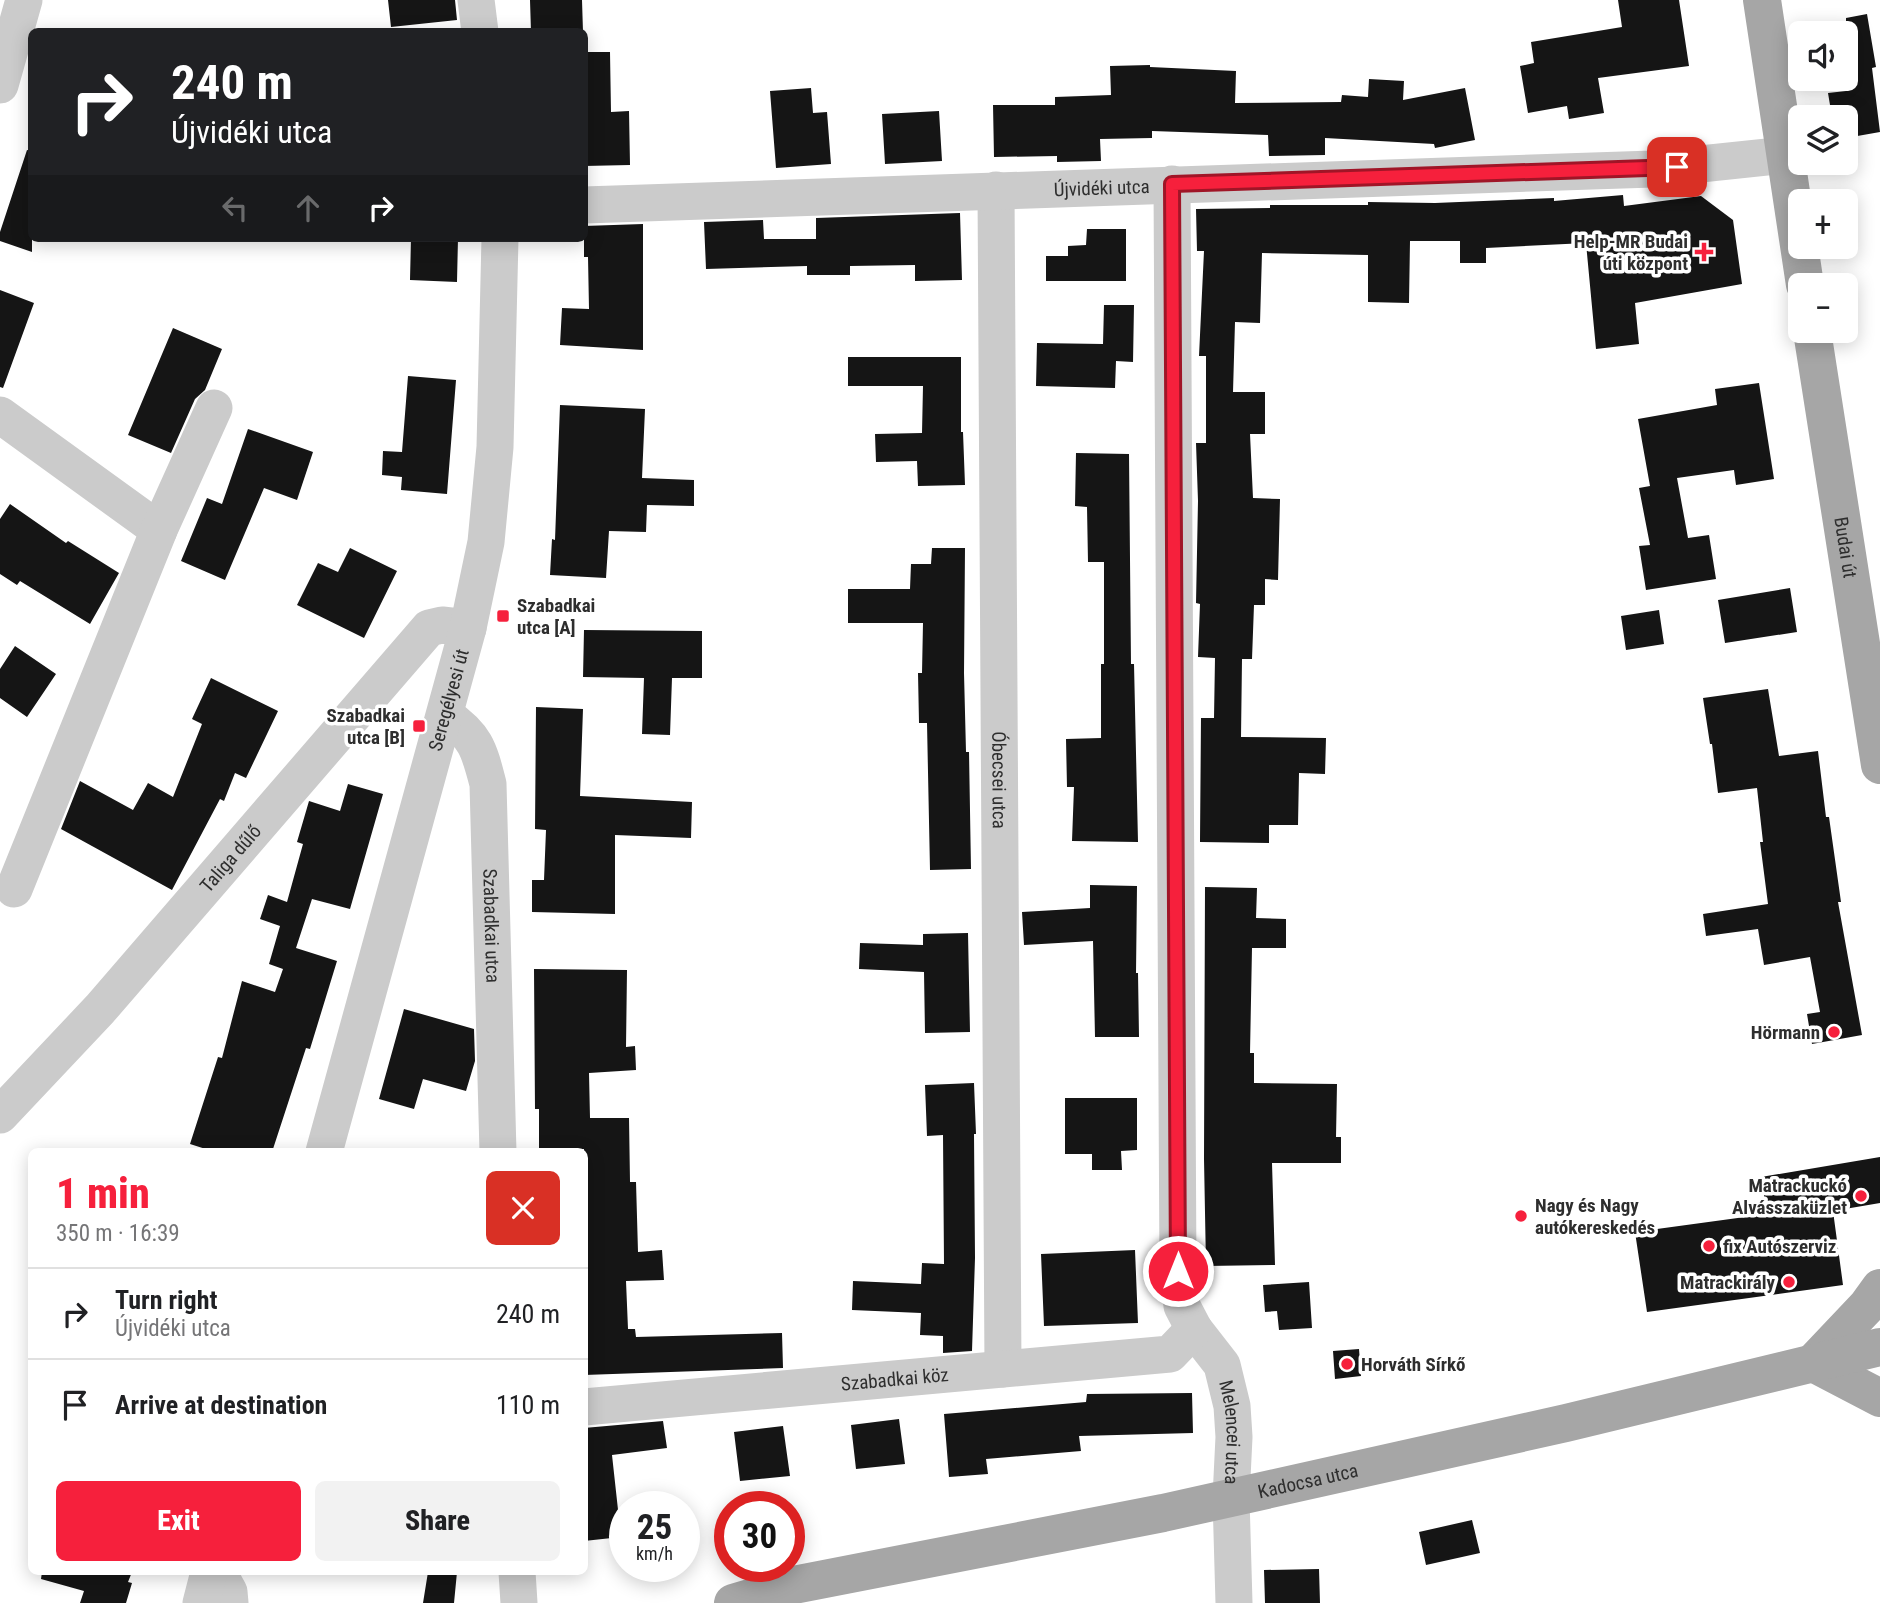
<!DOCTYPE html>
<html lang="en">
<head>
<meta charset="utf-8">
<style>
	body { margin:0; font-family:"Roboto Condensed",sans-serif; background:#f2f2f2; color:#202124; height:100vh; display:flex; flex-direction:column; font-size:26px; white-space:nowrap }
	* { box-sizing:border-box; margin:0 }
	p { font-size:23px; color:#757577 }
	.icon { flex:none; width:38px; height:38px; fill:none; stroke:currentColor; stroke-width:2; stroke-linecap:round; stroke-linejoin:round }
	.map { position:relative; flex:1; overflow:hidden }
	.details { position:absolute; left:28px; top:1148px; width:560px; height:427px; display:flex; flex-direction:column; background:#fff; border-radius:10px; box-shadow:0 4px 18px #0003 }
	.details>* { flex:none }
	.top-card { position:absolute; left:28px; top:28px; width:560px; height:214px; border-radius:10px; box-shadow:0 4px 18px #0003; background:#202124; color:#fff; overflow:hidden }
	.tools { position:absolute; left:1788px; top:21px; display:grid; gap:14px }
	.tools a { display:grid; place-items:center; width:70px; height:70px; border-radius:10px; background:#fff; box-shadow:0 4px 18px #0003; font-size:35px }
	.speed { position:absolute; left:609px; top:1491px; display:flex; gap:14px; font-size:35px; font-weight:700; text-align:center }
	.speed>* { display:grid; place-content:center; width:91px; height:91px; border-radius:50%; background:#fff; box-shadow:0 4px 18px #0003; line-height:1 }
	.speed small { font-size:18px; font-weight:400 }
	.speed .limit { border:10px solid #d22; background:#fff; color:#111 }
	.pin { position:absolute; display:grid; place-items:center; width:60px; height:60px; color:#fff; margin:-30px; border-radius:14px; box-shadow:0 4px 10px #0006 }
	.me { position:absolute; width:77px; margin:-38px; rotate:0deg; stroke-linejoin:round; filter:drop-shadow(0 0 5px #0008) }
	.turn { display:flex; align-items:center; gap:24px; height:147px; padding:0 28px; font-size:32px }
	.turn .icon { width:91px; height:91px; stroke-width:2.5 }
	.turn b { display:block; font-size:49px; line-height:60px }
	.lanes { display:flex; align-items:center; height:66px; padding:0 28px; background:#0003; justify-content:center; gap:35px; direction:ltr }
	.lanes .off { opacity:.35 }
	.round { display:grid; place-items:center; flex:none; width:74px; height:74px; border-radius:10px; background:#f2f2f2 }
	.headline { display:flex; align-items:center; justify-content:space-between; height:119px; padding:0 28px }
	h1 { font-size:42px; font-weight:800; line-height:52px; color:#f6203c }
	.button { display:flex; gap:14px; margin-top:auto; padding:14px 28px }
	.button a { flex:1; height:80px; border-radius:10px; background:#f6203c; color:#fff; font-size:28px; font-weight:800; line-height:80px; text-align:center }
	.button a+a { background:#f2f2f2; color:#202124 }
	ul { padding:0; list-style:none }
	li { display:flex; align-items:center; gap:21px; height:91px; padding:0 28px; border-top:2px solid #e0e0e0 }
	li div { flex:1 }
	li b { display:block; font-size:26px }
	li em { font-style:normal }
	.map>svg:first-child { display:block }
	.building { fill:#151515 }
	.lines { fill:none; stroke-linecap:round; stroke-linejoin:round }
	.minor { stroke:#cbcbcb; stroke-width:37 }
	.major { stroke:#a6a6a6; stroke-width:38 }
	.route-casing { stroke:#a01527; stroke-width:18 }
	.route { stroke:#f6203c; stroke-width:12 }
	.poi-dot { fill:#f6203c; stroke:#fff; stroke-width:2.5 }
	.labels { text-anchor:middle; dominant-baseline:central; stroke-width:7; stroke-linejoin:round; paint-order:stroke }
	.street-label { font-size:19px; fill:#2e2e2e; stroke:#fff }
	.poi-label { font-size:19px; font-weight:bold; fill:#2e2e2e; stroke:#fff; text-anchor:end }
</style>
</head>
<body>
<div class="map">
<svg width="1880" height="1603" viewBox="0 0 1880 1603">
	<rect width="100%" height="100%" fill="#fff"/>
	<!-- building -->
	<path class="building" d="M388 0H455L457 20 391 27Z
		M530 0H582L583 32H531Z
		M1618 0H1679L1689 66 1598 78 1604 113 1569 119 1567 106 1528 113 1520 66 1534 63 1531 42 1622 27Z
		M1867 14 1876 67 1872 68 1880 132 1846 138V117H1832L1828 93 1846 91V18Z
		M584 52H610L611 112 629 111 630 165 584 166Z
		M1150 65V67L1236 71 1235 103 1341 102 1342 95 1368 97 1369 79 1404 81 1403 100 1465 88 1475 140 1435 148 1434 144 1325 138V155L1269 156 1268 135 1152 131V138L1100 139 1101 161 1057 162V156L994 157 993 105H1055V97L1111 95 1110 66Z
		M811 88 813 113 827 112 831 164 776 168 770 91Z
		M939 111 942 161 885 164 882 114Z
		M27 150 32 151V252L0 241V232Z
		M1623 195 1624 206 1701 196 1733 220 1742 284 1635 303 1639 344 1596 349 1586 243 1486 248V263H1460V241H1410L1409 303 1368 302V255L1262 253 1260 323 1235 322 1233 392H1265V434H1250L1253 498 1280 499 1278 580 1265 579V605H1254L1252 659H1242L1241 737 1326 738 1325 774 1299 773 1298 825H1269V843L1200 842 1201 718H1214L1215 658 1198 657 1200 604 1196 603 1198 501 1196 443H1206V356H1199L1204 251H1197L1196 209 1270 208V205H1368V202L1435 203 1554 198V201Z
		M960 213 962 280 915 281V265L850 266V275H807V266L706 269 704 222 763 220 764 239H816V218Z
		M643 224V350L560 345 562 308 589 309 588 257H584V226Z
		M1087 229H1126V281H1046V256H1068V246L1086 245Z
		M411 238H458L457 282 410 280Z
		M0 290 34 303 3 388 0 387Z
		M1104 305H1134L1133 362 1116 361 1115 388 1036 386 1037 343 1103 344Z
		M173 328 222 349 205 390 195 399 171 453 128 435Z
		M848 357H961V432H963L965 485 918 486 917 461 876 462 875 434 922 433 923 386H848Z
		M408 376 456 380 447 494 401 490 402 477 382 475 383 451 402 452Z
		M1759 383 1774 479 1736 485 1734 470 1677 478 1688 538 1709 535 1716 579 1646 590 1639 546 1650 545 1639 488 1650 486 1638 419 1717 405 1715 389Z
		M560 405 645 409 642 478 694 480V506L647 505 646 532 609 531 606 578 550 575 552 539 555 540Z
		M248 429 313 452 297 500 264 488 225 580 181 561 207 498 222 504Z
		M1076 453 1129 454 1131 664H1134L1138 842 1072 841 1074 787H1067L1066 739 1101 738V664H1104V562H1088L1087 507 1075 506Z
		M10 504 66 543 68 541 119 573 90 624 20 581 17 585 0 574V519Z
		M350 548 397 571 364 638 297 605 318 563 338 572Z
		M932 548H965L964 673 966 752H969L971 869 930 870 927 723H919L918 673H922L923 623H848V589H910L911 564H931Z
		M1790 588 1797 632 1725 643 1718 600Z
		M1659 610 1664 644 1626 650 1621 616Z
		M584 630 702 631V678H672L670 735 642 734 644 678 583 677Z
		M15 646 56 674 27 717 0 698V669Z
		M211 678 278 711 246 778 235 773 224 801 220 799 172 890 61 829 80 781 133 810 148 783 173 797 202 724 192 719Z
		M1768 689 1779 756 1818 751 1826 817H1829L1841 902H1838L1862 1035 1812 1044 1807 1014 1820 1012 1810 957 1764 965 1758 929 1706 936 1703 914 1768 904 1760 842H1763L1757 788 1718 793 1712 744H1710L1703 698Z
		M536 707 583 709 580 796 692 802 691 838 615 835V914L532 912V880H544L546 830 535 829Z
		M348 784 383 794 350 909 312 899 296 948 337 961 310 1049 306 1048 272 1152H215L190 1144 218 1057 222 1058 242 981 275 992 283 969 269 964 280 926 260 919 268 895 287 902 303 844 297 842 309 801 340 811Z
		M1090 885 1137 886 1136 973H1138L1139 1037H1095L1093 941 1024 945 1022 912 1090 908Z
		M1205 887 1257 888 1256 918 1286 919V948H1252L1250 1053H1254V1083L1337 1084 1336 1137H1341V1163H1272L1275 1265 1206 1266 1204 1159Z
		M968 933 970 1032 925 1033 924 972 859 969 860 943 923 945V934Z
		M534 969 627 970 626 1047 635 1046 636 1070 589 1073 590 1118H629L630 1182H636L638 1252 662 1250 664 1280 626 1281 628 1329H635L636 1337 782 1333 783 1368 584 1375V1149H539V1109H535Z
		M404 1009 474 1029 475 1061 466 1091 423 1079 414 1109 379 1099Z
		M974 1083 976 1134H974L975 1258 972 1351 943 1353V1336L920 1335 921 1313 852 1310 853 1281 921 1284 922 1263 944 1264 943 1135 927 1136 925 1085Z
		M1065 1098H1137V1150L1121 1151 1122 1170H1092V1154H1065Z
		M1880 1157V1203L1833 1211 1843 1285 1647 1312 1635 1232 1767 1214 1761 1177Z
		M1135 1250 1138 1323 1044 1326 1041 1254Z
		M1309 1282 1312 1328 1279 1330 1277 1311 1265 1312 1263 1285Z
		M1359 1349 1361 1376 1335 1379 1333 1351Z
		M1192 1393 1193 1433 1079 1436 1081 1451 986 1459 988 1474 949 1477 944 1414 1086 1402 1087 1394Z
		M899 1419 905 1464 856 1469 851 1425Z
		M663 1421 667 1448 612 1455 621 1537 584 1541V1428Z
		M783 1426 790 1476 740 1481 734 1432Z
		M1472 1520 1480 1553 1426 1565 1419 1532Z
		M1319 1569 1320 1603H1265L1264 1570Z
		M42 1572H132L128 1582 132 1583 126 1603H80L84 1591 41 1579Z
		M428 1572H457L454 1603H423Z"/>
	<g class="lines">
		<!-- minor -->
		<g class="minor">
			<path d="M476 0 480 32"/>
			<path d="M0 85 24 0"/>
			<path id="s1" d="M1172 184 1178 1271 1182 1306 1194 1329 1222 1365 1232 1406 1234 1437 1231 1498 1234 1603"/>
			<path id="s2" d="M996 190 1003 1369"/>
			<path id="s3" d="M584 205 1653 169 1786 155"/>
			<path d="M0 415 159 530"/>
			<path id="s4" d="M445 715C476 736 479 749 488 784L498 1152"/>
			<path d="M14 889 159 530 214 408"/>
			<path id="s5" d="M0 1115 100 1009 429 628 442 625 468 628"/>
			<path id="s6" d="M324 1152 468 628 486 542 495 447 500 238"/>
			<path id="s7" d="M584 1407 1170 1354 1194 1329"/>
			<path d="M218 1572 229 1592 230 1603"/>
			<path d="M517 1572 519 1603"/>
			<path d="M201 1603 209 1572"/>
		</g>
		<!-- major -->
		<g class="major">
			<path d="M1762 0 1805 285"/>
			<path id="s8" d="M1812 331 1880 765"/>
			<path d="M1813 1363 1867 1306 1880 1288"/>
			<path d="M1813 1363 1880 1398"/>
			<path id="s9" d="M733 1603 794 1585 1163 1513 1566 1423 1880 1347"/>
		</g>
	</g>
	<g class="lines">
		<defs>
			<path id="route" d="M1178 1271 1172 184 1677 167"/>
		</defs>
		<!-- route casing -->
		<use href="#route" class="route-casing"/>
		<!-- route -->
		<use href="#route" class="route"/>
	</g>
	<!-- markers -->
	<g class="poi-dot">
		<path d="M1700.5 241.5h7v7h7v7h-7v7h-7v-7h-7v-7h7z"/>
		<rect x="496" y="609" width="14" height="14" rx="3.5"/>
		<rect x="412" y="719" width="14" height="14" rx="3.5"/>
		<circle cx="1834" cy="1032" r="7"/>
		<circle cx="1861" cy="1196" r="7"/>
		<circle cx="1521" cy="1216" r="7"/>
		<circle cx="1709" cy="1246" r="7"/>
		<circle cx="1789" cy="1282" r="7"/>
		<circle cx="1347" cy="1364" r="7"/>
	</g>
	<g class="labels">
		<!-- street labels -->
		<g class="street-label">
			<text stroke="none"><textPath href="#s3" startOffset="518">Újvidéki utca</textPath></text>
			<text stroke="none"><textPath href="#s8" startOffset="219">Budai út</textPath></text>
			<text stroke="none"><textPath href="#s6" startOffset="469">Seregélyesi út</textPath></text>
			<text stroke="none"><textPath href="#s2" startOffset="590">Óbecsei utca</textPath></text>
			<text stroke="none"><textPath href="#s5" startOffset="345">Taliga dűlő</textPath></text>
			<text stroke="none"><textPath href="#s4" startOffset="226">Szabadkai utca</textPath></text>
			<text stroke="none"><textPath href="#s7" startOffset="312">Szabadkai köz</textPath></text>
			<text stroke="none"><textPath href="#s1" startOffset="1262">Melencei utca</textPath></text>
			<text stroke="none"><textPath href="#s9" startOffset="588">Kadocsa utca</textPath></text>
		</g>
		<!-- poi labels -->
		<g class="poi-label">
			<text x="1688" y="241">Help-MR Budai<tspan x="1688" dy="22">úti központ</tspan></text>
			<text x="517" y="605" text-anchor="start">Szabadkai<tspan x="517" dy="22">utca [A]</tspan></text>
			<text x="405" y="715">Szabadkai<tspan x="405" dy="22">utca [B]</tspan></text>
			<text x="1820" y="1032">Hörmann</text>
			<text x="1847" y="1185">Matrackuckó<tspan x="1847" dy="22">Alvásszaküzlet</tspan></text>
			<text x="1535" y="1205" text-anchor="start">Nagy és Nagy<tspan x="1535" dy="22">autókereskedés</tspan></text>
			<text x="1723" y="1246" text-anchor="start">fix Autószerviz</text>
			<text x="1775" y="1282">Matrackirály</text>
			<text x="1361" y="1364" text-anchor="start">Horváth Sírkő</text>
		</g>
	</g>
</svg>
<div class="tools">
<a><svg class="icon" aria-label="sound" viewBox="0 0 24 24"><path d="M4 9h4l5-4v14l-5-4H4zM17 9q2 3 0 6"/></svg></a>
<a><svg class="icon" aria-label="layers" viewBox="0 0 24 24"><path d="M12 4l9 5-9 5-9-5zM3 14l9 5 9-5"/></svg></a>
<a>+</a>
<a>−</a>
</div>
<div class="speed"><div>25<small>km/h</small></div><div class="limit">30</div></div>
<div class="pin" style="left:1677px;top:167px;background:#d93025"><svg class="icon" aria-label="arrive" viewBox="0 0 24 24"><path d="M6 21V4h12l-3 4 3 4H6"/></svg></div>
<svg class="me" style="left:1178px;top:1271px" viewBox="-20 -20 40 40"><circle r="17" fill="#f6203c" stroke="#fff" stroke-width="3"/><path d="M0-11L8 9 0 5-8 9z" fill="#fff"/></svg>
<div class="top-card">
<div class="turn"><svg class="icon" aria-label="right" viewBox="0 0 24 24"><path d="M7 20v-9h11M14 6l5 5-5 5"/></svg><div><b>240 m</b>Újvidéki utca</div></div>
<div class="lanes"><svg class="icon off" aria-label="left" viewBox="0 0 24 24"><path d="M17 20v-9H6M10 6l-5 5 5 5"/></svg><svg class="icon off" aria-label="ahead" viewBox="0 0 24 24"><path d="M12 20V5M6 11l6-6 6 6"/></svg><svg class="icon" aria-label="right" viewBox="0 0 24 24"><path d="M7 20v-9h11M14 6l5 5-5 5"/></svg></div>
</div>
<section class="details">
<div class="headline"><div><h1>1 min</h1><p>350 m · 16:39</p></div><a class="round" style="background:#d93025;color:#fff"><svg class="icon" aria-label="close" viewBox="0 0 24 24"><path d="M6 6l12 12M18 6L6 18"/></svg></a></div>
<ul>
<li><svg class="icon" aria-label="right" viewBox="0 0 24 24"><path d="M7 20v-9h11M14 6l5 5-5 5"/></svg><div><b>Turn right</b><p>Újvidéki utca</p></div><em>240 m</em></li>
<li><svg class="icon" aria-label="arrive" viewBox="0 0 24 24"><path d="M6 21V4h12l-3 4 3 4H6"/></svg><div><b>Arrive at destination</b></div><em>110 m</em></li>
</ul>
<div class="button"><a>Exit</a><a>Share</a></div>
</section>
</div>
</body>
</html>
